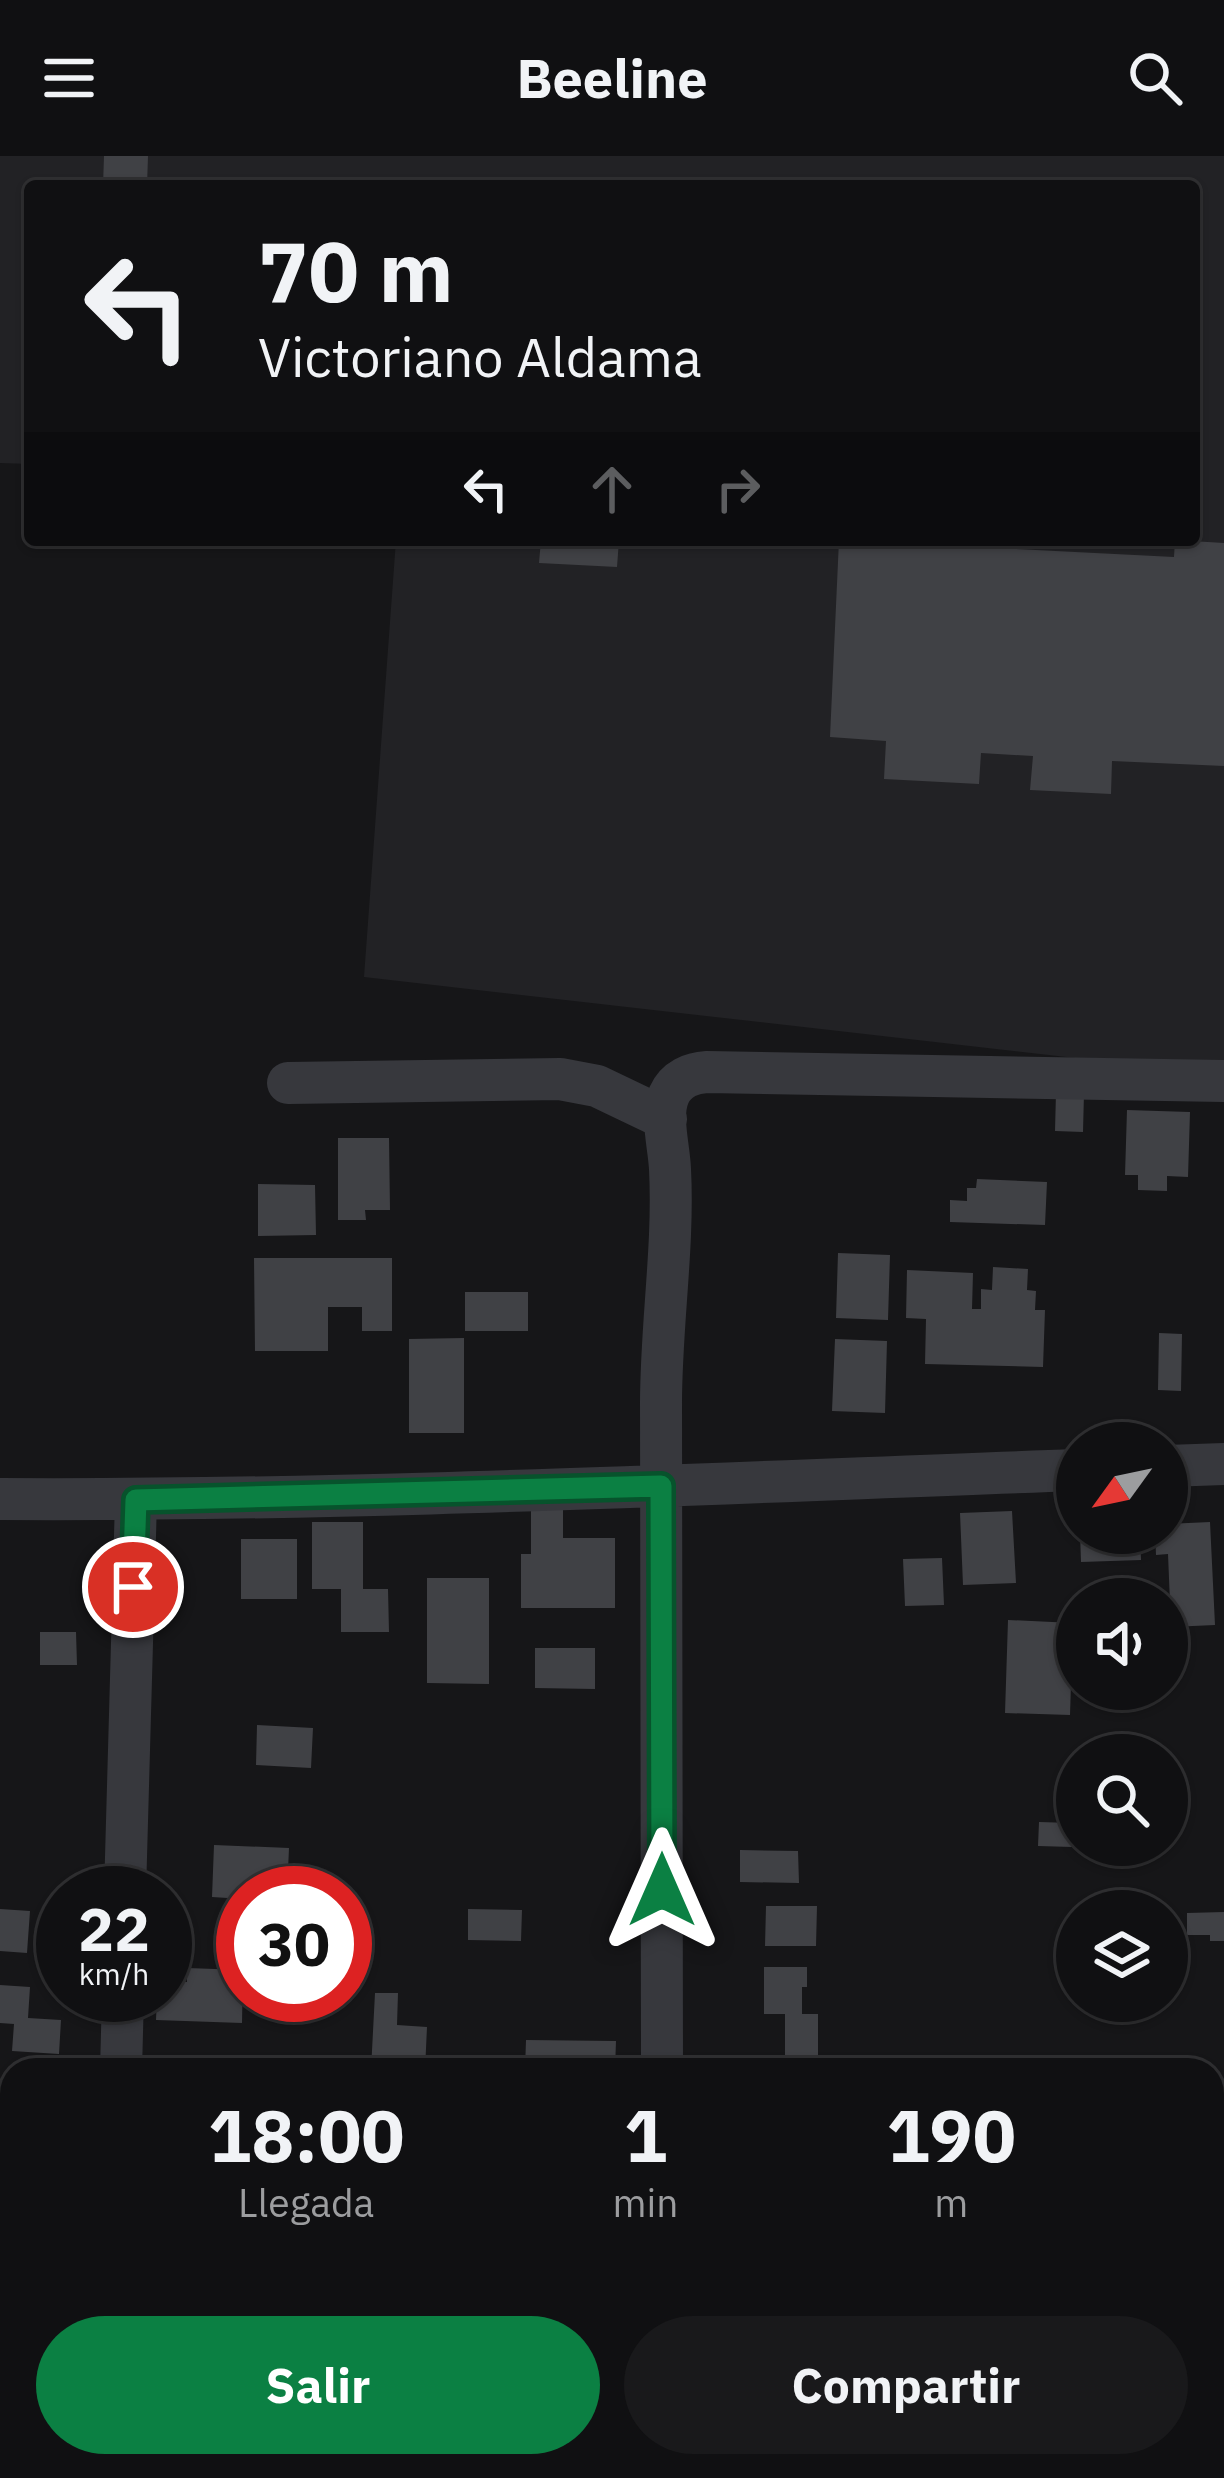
<!DOCTYPE html>
<html lang="es">
<head>
<meta charset="utf-8">
<style>
	body { margin:0; font-family:"IBM Plex Sans",sans-serif; background:#19191b; color:#f1f3f6; height:100vh; display:flex; flex-direction:column; font-size:45px; white-space:nowrap }
	* { box-sizing:border-box; margin:0 }
	p { font-size:39px; color:#9c9d9f }
	.icon { flex:none; width:66px; height:66px; fill:none; stroke:currentColor; stroke-width:2; stroke-linecap:round; stroke-linejoin:round }
	.map { position:relative; flex:1; overflow:hidden }
	.side { position:absolute; left:0px; top:1902px; width:1224px; height:420px; display:flex; flex-direction:column; background:#101012; border-radius:36px 36px 0 0; box-shadow:0 3px 9px #0004,0 0 0 3px #303032 }
	.side>* { flex:none }
	.banner { position:absolute; left:24px; top:24px; width:1176px; height:366px; border-radius:12px; box-shadow:0 3px 9px #0004,0 0 0 3px #303032; background:#101012; color:#f1f3f6; overflow:hidden }
	.needle { width:78px; rotate:237deg }
	.tools { position:absolute; left:1056px; top:1266px; display:grid; gap:24px }
	.tools a { display:grid; place-items:center; width:132px; height:132px; border-radius:50%; background:#101012; box-shadow:0 3px 9px #0004,0 0 0 3px #303032; font-size:60px }
	.speed { position:absolute; left:36px; top:1710px; display:flex; gap:24px; font-size:60px; font-weight:700; text-align:center }
	.speed>* { display:grid; place-content:center; width:156px; height:156px; border-radius:50%; background:#101012; box-shadow:0 3px 9px #0004,0 0 0 3px #303032; line-height:1 }
	.speed small { font-size:30px; font-weight:400 }
	.speed .limit { border:18px solid #d22; background:#fff; color:#111 }
	.pin { position:absolute; display:grid; place-items:center; width:102px; height:102px; color:#fff; margin:-51px; border:6px solid #fff; border-radius:50%; box-shadow:0 3px 12px #0007 }
	.me { position:absolute; width:132px; margin:-66px; rotate:0deg; stroke-linejoin:round; filter:drop-shadow(0 0 9px #0008) }
	.turn { display:flex; align-items:center; gap:42px; height:252px; padding:0 36px; font-size:54px }
	.turn .icon { width:156px; height:156px; stroke-width:2.5 }
	.turn b { display:block; font-size:84px; line-height:102px }
	.lanes { display:flex; align-items:center; height:114px; padding:0 36px; background:#0003; justify-content:center; gap:60px; direction:ltr }
	.lanes .off { opacity:.35 }
	.eta { display:flex; justify-content:space-evenly; align-items:center; height:204px; text-align:center }
	.eta b { font-size:72px; font-weight:700; line-height:84px }
	.primary-button { display:flex; gap:24px; margin-top:auto; padding:24px 36px }
	.primary-button a { flex:1; height:138px; border-radius:72px; background:#0b8043; color:#fff; font-size:48px; font-weight:700; line-height:138px; text-align:center }
	.primary-button a+a { background:#19191b; color:#f1f3f6 }
	header { display:flex; justify-content:space-between; align-items:center; height:156px; padding:0 36px; background:#101012; font-size:54px; font-weight:700 }
	.map>svg:first-child { display:block }
	.built { fill:#222225 }
	.building { fill:#404145 }
	.lines { fill:none; stroke-linecap:round; stroke-linejoin:round }
	.minor { stroke:#37383d; stroke-width:42 }
	.route-casing { stroke:#07532c; stroke-width:30 }
	.route { stroke:#0b8043; stroke-width:21 }
</style>
</head>
<body>
<header><svg class="icon" aria-label="menu" viewBox="0 0 24 24"><path d="M4 6h16M4 12h16M4 18h16"/></svg>Beeline<svg class="icon" aria-label="search" viewBox="0 0 24 24"><circle cx="10" cy="10" r="6"/><path d="M15 15l6 6"/></svg></header>
<div class="map">
<svg width="1224" height="2322" viewBox="0 0 1224 2322">
	<rect width="100%" height="100%" fill="#161618"/>
	<!-- built -->
	<path class="built" d="M0 0H1224V919L364 821 396 384H1194V30H30V308L0 307Z"/>
	<!-- building -->
	<path class="building" d="M104 0H148L147 30H103Z
		M541 384H619L617 411 539 407Z
		M839 384 1174 401 1175 384 1224 387V610L1112 605 1111 638 1030 634 1033 600 981 597 979 628 884 623 886 585 830 581Z
		M1056 936 1084 937 1083 976 1055 975Z
		M1127 954 1190 956 1188 1021 1167 1020V1035L1138 1034V1019H1125Z
		M338 982H389L390 1054H365L366 1064H338Z
		M977 1023 1047 1026 1045 1069 950 1066V1044L967 1045V1032H976Z
		M258 1028 315 1029 316 1079 258 1080Z
		M838 1097 890 1099 888 1164 836 1162Z
		M254 1102H392V1175H362V1151H328V1195H255Z
		M993 1111 1028 1113 1027 1134 1036 1135 1035 1154H1045L1043 1211 925 1208 926 1163 906 1162 907 1114 973 1117 972 1153H981V1133L992 1134Z
		M465 1136H528V1175H465Z
		M1159 1177 1182 1178 1181 1235 1158 1234Z
		M464 1182V1277H409V1183Z
		M835 1183 887 1185 885 1257 832 1255Z
		M531 1351H563V1382H615V1452H521V1398H531Z
		M1012 1355 1016 1427 963 1429 960 1357Z
		M312 1366H363V1433H388L389 1476H341V1433H312Z
		M1210 1366 1215 1469 1171 1471 1168 1398 1156 1399 1155 1377H1167V1368Z
		M1080 1377H1140L1141 1404 1081 1406Z
		M241 1383H297V1443H241Z
		M942 1402 944 1449 905 1450 903 1403Z
		M427 1422H489V1528L427 1527Z
		M1008 1464 1073 1467 1070 1559 1005 1557Z
		M40 1476H76L77 1509H40Z
		M535 1492H595V1533L535 1532Z
		M257 1569 313 1572 311 1612 256 1609Z
		M1039 1666 1072 1667V1691L1038 1690Z
		M214 1689 289 1692 287 1737H243V1743L212 1741Z
		M740 1694 798 1695 799 1727 740 1726Z
		M766 1750H817L816 1790H765Z
		M0 1753 30 1755 27 1797 0 1795Z
		M468 1753 522 1754 521 1785 468 1784Z
		M1224 1756V1785H1210V1779H1187V1757Z
		M764 1811H807V1831H802V1858H818V1910H785V1858H764Z
		M187 1812 243 1814 242 1867 156 1864 157 1839H165V1825L187 1826Z
		M0 1829 30 1831 28 1862 61 1864 59 1898 12 1895 14 1868 0 1867Z
		M375 1837H398L397 1869 427 1871 425 1914H371Z
		M526 1884 616 1885 615 1914H525Z
		M0 2007 12 2008V2045L7 2044V2048H0Z"/>
	<g class="lines">
		<!-- minor -->
		<path class="minor" d="M288 927 560 923 597 930 666 963
			M1167 1310 1224 1308
			M0 1343C359 1345 718 1327 1077 1314
			M125 1737 136 1344
			M121 1914 123 1839
			M662 1914 661 1247C661 1169 674 1090 670 1013 669 990 660 960 669 939 676 923 691 917 707 916L1224 925
			M857 2310 1000 2318 1067 2315 1196 2322
			M110 2322 111 2310
			M268 2322 471 2310
			M662 2322V2310"/>
	</g>
	<g class="lines">
		<defs>
			<path id="route" d="M133 1431 136 1344 661 1330 662 1734"/>
		</defs>
		<!-- route casing -->
		<use href="#route" class="route-casing"/>
		<!-- route -->
		<use href="#route" class="route"/>
	</g>
</svg>
<div class="tools">
<a><svg class="needle" viewBox="-14 -14 28 28"><path d="M0-13l5 13h-10z" fill="#e53935"/><path d="M0 13l5-13h-10z" fill="#9c9d9f"/></svg></a>
<a><svg class="icon" aria-label="sound" viewBox="0 0 24 24"><path d="M4 9h4l5-4v14l-5-4H4zM17 9q2 3 0 6"/></svg></a>
<a><svg class="icon" aria-label="search" viewBox="0 0 24 24"><circle cx="10" cy="10" r="6"/><path d="M15 15l6 6"/></svg></a>
<a><svg class="icon" aria-label="layers" viewBox="0 0 24 24"><path d="M12 4l9 5-9 5-9-5zM3 14l9 5 9-5"/></svg></a>
</div>
<div class="speed"><div>22<small>km/h</small></div><div class="limit">30</div></div>
<div class="pin" style="left:133px;top:1431px;background:#d93025"><svg class="icon" aria-label="arrive" viewBox="0 0 24 24"><path d="M6 21V4h12l-3 4 3 4H6"/></svg></div>
<svg class="me" style="left:662px;top:1734px" viewBox="-20 -20 40 40"><path d="M0-17L14 15 0 8-14 15z" fill="#0b8043" stroke="#fff" stroke-width="4"/></svg>
<div class="banner">
<div class="turn"><svg class="icon" aria-label="left" viewBox="0 0 24 24"><path d="M17 20v-9H6M10 6l-5 5 5 5"/></svg><div><b>70 m</b>Victoriano Aldama</div></div>
<div class="lanes"><svg class="icon" aria-label="left" viewBox="0 0 24 24"><path d="M17 20v-9H6M10 6l-5 5 5 5"/></svg><svg class="icon off" aria-label="ahead" viewBox="0 0 24 24"><path d="M12 20V5M6 11l6-6 6 6"/></svg><svg class="icon off" aria-label="right" viewBox="0 0 24 24"><path d="M7 20v-9h11M14 6l5 5-5 5"/></svg></div>
</div>
<section class="side">
<div class="eta">
<div><b>18:00</b><p>Llegada</p></div>
<div><b>1</b><p>min</p></div>
<div><b>190</b><p>m</p></div>
</div>
<div class="primary-button"><a>Salir</a><a>Compartir</a></div>
</section>
</div>
</body>
</html>
